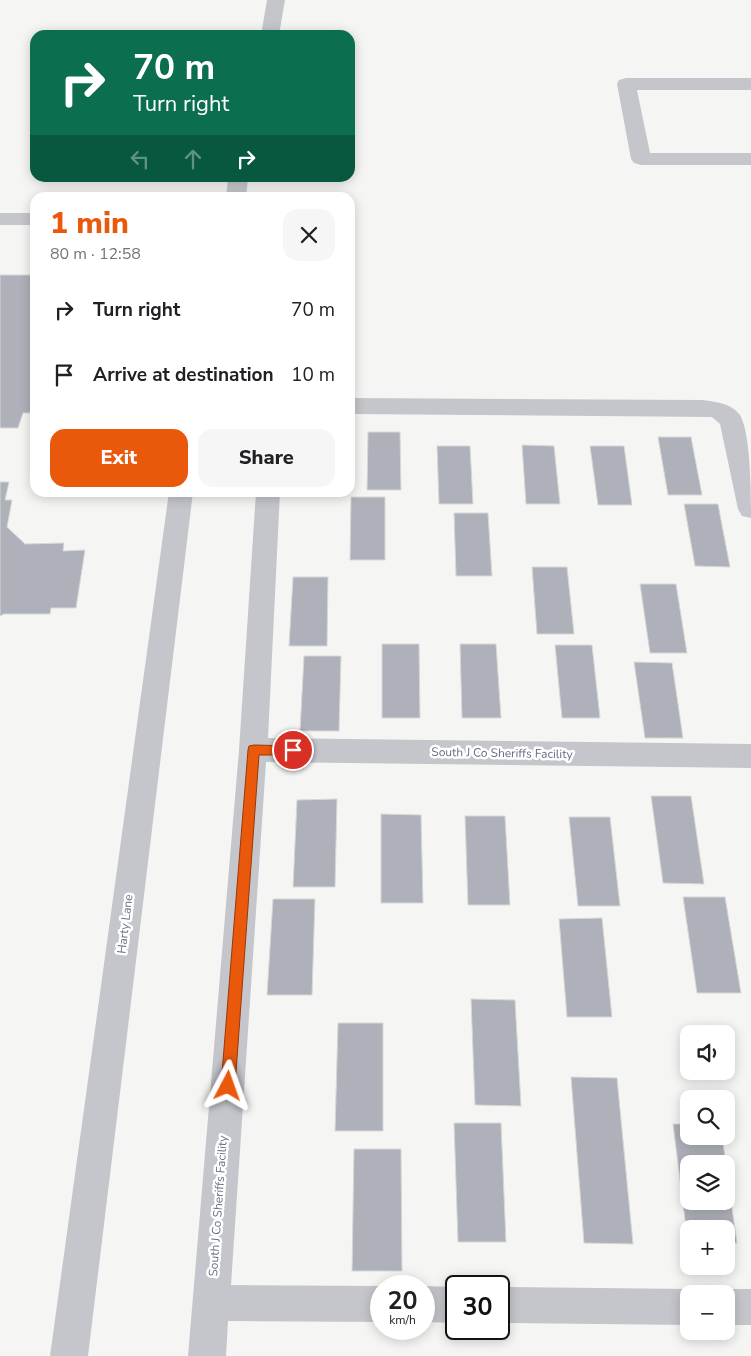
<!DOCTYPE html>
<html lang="en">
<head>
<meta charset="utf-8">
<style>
	body { margin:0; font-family:"Nunito Sans",sans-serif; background:#f6f6f6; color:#202124; height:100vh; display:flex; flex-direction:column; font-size:19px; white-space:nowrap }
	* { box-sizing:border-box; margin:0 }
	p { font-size:16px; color:#757577 }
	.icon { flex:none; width:28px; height:28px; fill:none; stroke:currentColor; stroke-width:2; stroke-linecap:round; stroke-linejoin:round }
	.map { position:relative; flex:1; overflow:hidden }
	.details { position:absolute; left:30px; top:192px; width:325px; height:305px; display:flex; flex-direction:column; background:#fff; border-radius:15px; box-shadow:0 2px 12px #0003 }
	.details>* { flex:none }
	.top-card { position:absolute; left:30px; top:30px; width:325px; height:152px; border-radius:15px; box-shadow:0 2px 12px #0003; background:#0b6e4f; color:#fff; overflow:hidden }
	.controls { position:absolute; left:680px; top:1025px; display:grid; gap:10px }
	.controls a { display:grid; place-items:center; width:55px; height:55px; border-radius:10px; background:#fff; box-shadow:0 2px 12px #0003; font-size:25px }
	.speed { position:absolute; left:370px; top:1275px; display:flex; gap:10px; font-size:25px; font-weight:700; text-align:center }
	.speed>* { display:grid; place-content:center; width:65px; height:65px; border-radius:50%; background:#fff; box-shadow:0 2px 12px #0003; line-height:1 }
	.speed small { font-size:12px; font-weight:400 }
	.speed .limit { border:2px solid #111; border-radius:8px; background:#fff; color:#111 }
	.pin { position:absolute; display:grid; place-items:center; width:42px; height:42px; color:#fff; margin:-21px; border:2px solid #fff; border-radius:50%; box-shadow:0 1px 5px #0007 }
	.me { position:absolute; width:55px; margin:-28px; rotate:4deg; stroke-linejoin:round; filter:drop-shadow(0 0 4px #0008) }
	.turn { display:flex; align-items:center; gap:18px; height:105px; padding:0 20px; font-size:22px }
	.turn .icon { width:65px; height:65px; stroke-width:2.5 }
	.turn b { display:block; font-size:35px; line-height:42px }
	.lanes { display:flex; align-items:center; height:48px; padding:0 20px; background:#0003; justify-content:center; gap:25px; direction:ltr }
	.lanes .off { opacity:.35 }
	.round { display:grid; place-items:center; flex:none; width:52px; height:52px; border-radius:15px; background:#f6f6f6 }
	.head { display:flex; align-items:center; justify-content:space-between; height:85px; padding:0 20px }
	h1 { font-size:30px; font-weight:800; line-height:38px; color:#ea580c }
	.action { display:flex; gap:10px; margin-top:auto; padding:10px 20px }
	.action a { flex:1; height:58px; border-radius:15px; background:#ea580c; color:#fff; font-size:20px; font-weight:800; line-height:58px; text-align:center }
	.action a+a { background:#f6f6f6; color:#202124 }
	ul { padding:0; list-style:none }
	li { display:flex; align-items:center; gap:15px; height:65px; padding:0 20px }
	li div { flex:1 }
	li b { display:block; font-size:19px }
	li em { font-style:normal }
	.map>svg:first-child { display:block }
	.building { fill:#afb1ba; stroke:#d7d8d6 }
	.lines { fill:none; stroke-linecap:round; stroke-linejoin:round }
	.minor { fill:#c4c6cb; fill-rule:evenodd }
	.route { fill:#ea580c; stroke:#983908 }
	.labels { text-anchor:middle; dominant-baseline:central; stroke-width:5; stroke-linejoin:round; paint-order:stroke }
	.street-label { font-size:12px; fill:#666c83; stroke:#fff }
</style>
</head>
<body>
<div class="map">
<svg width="751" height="1356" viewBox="0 0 751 1356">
	<rect width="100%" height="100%" fill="#f5f6f3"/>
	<!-- building -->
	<path class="building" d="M0 275H35V385L30 413H23L18 428H0Z
		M368 432H400L401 490H367Z
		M658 437H691L702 495H668Z
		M522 445 554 446 560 504H526Z
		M437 446H470L473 504H439Z
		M590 446H624L632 505H598Z
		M0 482H9L5 500H12L7 527 25 544 64 543 63 551 85 550 76 608H51L50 614H4L0 616Z
		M351 497H385V560H350Z
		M684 504H718L730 567 695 566Z
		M454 513H488L492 576H456Z
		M532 567H567L574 634H537Z
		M293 577H328L327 646H289Z
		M640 584H676L687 653H650Z
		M382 644H419L420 718H382Z
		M460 644H496L501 718H462Z
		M555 645H592L600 718H562Z
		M304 656H341L339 731H300Z
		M634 662 672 663 683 738H645Z
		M651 796H691L704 884 663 883Z
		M337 799 335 887H293L297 800Z
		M381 814 421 815 423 903H381Z
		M465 816H505L510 905H468Z
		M569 817H610L620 906H578Z
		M683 897H725L741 993H697Z
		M273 899H315L312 995H267Z
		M602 918 612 1017H567L559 919Z
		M471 999 515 1000 521 1106 475 1105Z
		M338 1023H383V1131H335Z
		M571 1077 617 1078 633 1244 584 1243Z
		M454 1123H501L506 1242H458Z
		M673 1124H689V1136H722L726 1164H689V1201H726V1166L737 1243H726V1229H689L688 1243Z
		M354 1149H401L402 1271H352Z"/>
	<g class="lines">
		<!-- minor -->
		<path class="minor" d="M267 0H285L279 35H261Z
			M626 78H751V90H637L650 153H751V165H641L634 163 631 159 617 84 619 80Z
			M228 178H248L246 198H226Z
			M0 213H35V225H0Z
			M350 398 702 400C716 402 731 403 740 415 751 434 751 495 751 518L742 516 738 509 720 424 712 417 350 414Z
			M169 492H193L88 1356H50Z
			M256 492H280L268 738 751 744V768L266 762 231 1285 381 1286H383L381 1322 228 1321 226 1356H188L239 750Z
			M422 1286H424L456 1287V1323L424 1322Z
			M499 1287 689 1289 701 1294H689V1325L499 1323Z
			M726 1289H751V1325H726V1294H714Z"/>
	</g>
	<!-- route -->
	<path class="route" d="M254 745 293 746 297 747 299 750 297 754 293 755H259L235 1086 233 1090 228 1092 223 1090 221 1086 248 750 249 746Z"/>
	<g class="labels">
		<!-- street labels -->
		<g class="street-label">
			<text transform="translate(502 753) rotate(1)">South J Co Sheriffs Facility</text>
			<text transform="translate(125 924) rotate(-83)">Harty Lane</text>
			<text transform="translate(218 1206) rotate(-86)">South J Co Sheriffs Facility</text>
		</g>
	</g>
</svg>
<div class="controls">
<a><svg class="icon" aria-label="sound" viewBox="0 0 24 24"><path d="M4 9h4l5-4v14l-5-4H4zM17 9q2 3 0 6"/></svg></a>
<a><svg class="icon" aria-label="search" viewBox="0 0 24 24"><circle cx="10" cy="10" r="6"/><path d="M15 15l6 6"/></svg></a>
<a><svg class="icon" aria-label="layers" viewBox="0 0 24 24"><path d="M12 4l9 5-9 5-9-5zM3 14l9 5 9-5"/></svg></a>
<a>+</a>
<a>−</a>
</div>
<div class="speed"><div>20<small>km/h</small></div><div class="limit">30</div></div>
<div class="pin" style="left:293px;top:750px;background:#d93025"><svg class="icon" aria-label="arrive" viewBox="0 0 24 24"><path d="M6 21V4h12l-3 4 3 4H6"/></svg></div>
<svg class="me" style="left:228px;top:1086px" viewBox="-20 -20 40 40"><path d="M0-17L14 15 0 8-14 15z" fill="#ea580c" stroke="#fff" stroke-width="4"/></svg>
<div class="top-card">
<div class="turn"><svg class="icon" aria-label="right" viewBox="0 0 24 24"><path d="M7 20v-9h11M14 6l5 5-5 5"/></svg><div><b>70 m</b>Turn right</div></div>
<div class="lanes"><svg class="icon off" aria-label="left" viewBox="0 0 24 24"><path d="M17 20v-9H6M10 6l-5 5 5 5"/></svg><svg class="icon off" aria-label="ahead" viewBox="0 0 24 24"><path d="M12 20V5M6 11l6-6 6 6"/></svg><svg class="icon" aria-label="right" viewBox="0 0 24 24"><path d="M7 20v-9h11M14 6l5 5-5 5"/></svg></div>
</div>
<section class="details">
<div class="head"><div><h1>1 min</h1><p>80 m · 12:58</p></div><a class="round"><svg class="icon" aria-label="close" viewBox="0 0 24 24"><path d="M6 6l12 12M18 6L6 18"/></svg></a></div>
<ul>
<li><svg class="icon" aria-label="right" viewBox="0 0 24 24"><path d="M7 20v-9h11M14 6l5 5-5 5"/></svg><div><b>Turn right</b></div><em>70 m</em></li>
<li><svg class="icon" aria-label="arrive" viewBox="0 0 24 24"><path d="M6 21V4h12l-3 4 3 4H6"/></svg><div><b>Arrive at destination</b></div><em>10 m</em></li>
</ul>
<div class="action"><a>Exit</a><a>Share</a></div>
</section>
</div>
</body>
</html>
